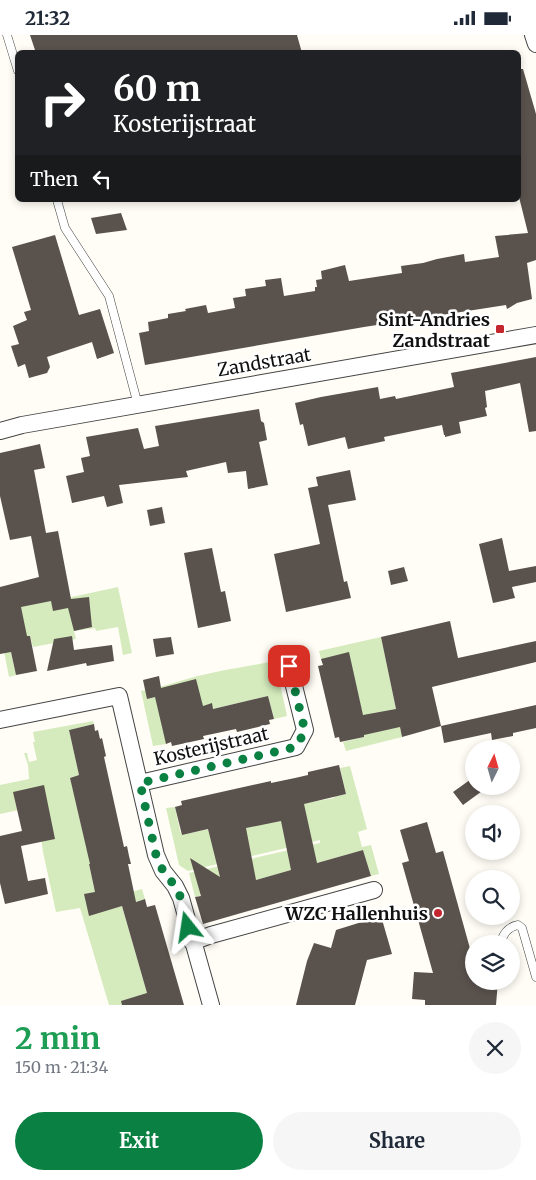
<!DOCTYPE html>
<html lang="en">
<head>
<meta charset="utf-8">
<style>
	body { margin:0; font-family:Merriweather,serif; background:#f6f6f7; color:#1f2937; height:100vh; display:flex; flex-direction:column; font-size:19px; white-space:nowrap }
	* { box-sizing:border-box; margin:0 }
	p { font-size:16px; color:#747a83 }
	.icon { flex:none; width:28px; height:28px; fill:none; stroke:currentColor; stroke-width:2; stroke-linecap:round; stroke-linejoin:round }
	.map { position:relative; height:970px; overflow:hidden }
	.drawer { display:flex; flex-direction:column; background:#fff; flex:1 }
	.drawer>* { flex:none }
	.banner { position:absolute; left:15px; top:15px; width:506px; height:152px; border-radius:8px; box-shadow:0 2px 8px #0003; background:#202124; color:#fff; overflow:hidden }
	.needle { width:32px; rotate:5deg }
	.buttons { position:absolute; left:465px; top:705px; display:grid; gap:10px }
	.buttons a { display:grid; place-items:center; width:55px; height:55px; border-radius:50%; background:#fff; box-shadow:0 2px 8px #0003; font-size:25px }
	.pin { position:absolute; display:grid; place-items:center; width:42px; height:42px; color:#fff; margin:-21px; border-radius:10px; box-shadow:0 2px 8px #0006 }
	.me { position:absolute; width:55px; margin:-28px; rotate:345deg; stroke-linejoin:round; filter:drop-shadow(0 0 4px #0008) }
	.turn { display:flex; align-items:center; gap:18px; height:105px; padding:0 15px; font-size:22px }
	.turn .icon { width:65px; height:65px; stroke-width:2.5 }
	.turn b { display:block; font-size:35px; line-height:42px }
	.then { display:flex; align-items:center; height:48px; padding:0 15px; background:#0003; gap:10px; font-size:19px }
	.round { display:grid; place-items:center; flex:none; width:52px; height:52px; border-radius:26px; background:#f6f6f7 }
	.summary { display:flex; align-items:center; justify-content:space-between; height:85px; padding:0 15px }
	h1 { font-size:30px; font-weight:700; line-height:38px; color:#1e9e55 }
	.cta { display:flex; gap:10px; margin-top:auto; padding:10px 15px }
	.cta a { flex:1; height:58px; border-radius:30px; background:#0b8043; color:#fff; font-size:20px; font-weight:700; line-height:58px; text-align:center }
	.cta a+a { background:#f6f6f7; color:#1f2937 }
	.status { display:flex; justify-content:space-between; align-items:center; height:35px; padding:0 25px; background:#fff; direction:ltr }
	.status svg { height:14px; fill:currentColor }
	.map>svg:first-child { display:block }
	.green { fill:#d5ebbd }
	.building { fill:#5a524d; fill-rule:evenodd }
	.lines { fill:none; stroke-linecap:round; stroke-linejoin:round }
	.lane-casing { stroke:#444; stroke-width:9 }
	.street-casing { stroke:#444; stroke-width:18 }
	.lane { stroke:#fff; stroke-width:8 }
	.street { stroke:#fff; stroke-width:16 }
	.route { stroke:#0b8043; stroke-width:9; stroke-dasharray:0 16.2 }
	.poi-dot { fill:#c4262e; stroke:#fff; stroke-width:2 }
	.labels { text-anchor:middle; dominant-baseline:central; stroke-width:5; stroke-linejoin:round; paint-order:stroke }
	.poi-label { font-size:18px; font-weight:bold; fill:#111; stroke:#fff; text-anchor:end }
	.street-label { font-size:18px; fill:#111; stroke:#fff }
</style>
</head>
<body>
<div class="status"><b>21:32</b><svg viewBox="0 0 49 12"><path d="M0 12V9h3v3zM5 12V6h3v6zM10 12V3h3v9zM15 12V0h3v12zM26 1h20v11H26zM47 4h2v5h-2z"/></svg></div>
<div class="map">
<svg width="536" height="970" viewBox="0 0 536 970">
	<rect width="100%" height="100%" fill="#fffdf5"/>
	<!-- green -->
	<path class="green" d="M118 552 132 618 123 620 118 592 96 596 95 593 74 596 76 604 33 612 30 601 11 604 10 613 16 640 9 642 0 596V568L67 563Z
		M381 602 396 674 389 694 400 692 402 702 346 716 343 707 364 702 365 690 351 629 321 624 319 616Z
		M275 626 287 681 274 684 268 661 213 674 211 669 203 671 204 676 166 709 153 711 141 656C160 653 178 646 198 641 223 635 249 631 275 626Z
		M93 686 94 689 69 695 79 740 70 743 75 763 97 827 89 829 94 853 132 857 142 854 145 864 122 871 147 958 142 970H109L80 873 56 877 43 817 37 771 0 779V750L29 744 28 730 24 718H27L29 727 37 725 33 707H35L33 697Z
		M350 731 367 794 358 797 362 812 371 810 379 839 371 841 363 815 195 862 189 838 320 808V805L188 836 179 830 166 773 175 772 180 796 182 800 268 781 270 788 286 785 301 769 334 763V762L346 759 340 733Z"/>
	<!-- building -->
	<path class="building" d="M30 0H297L302 18H36Z
		M519 34H523L536 79V225L527 228 532 264 517 268 507 274 506 270 364 292 145 330 139 298 149 296 148 287 168 283V279L186 276 185 274 206 270 208 278 235 273 233 263 246 261 245 254 266 251 265 245 281 243 284 261 315 256V252H317L316 245 322 244 321 236 345 230 349 246 402 238 401 231 423 228 437 224 464 219 465 227 499 222 495 201 528 198 519 162Z
		M121 178 127 195 96 199 91 183Z
		M55 200 79 280 100 274 114 318 97 324 92 307 47 322 50 332 47 338 29 343 25 329 18 332 11 311 19 309 13 291 27 285 24 277 31 275 12 212Z
		M536 322V396L529 397 520 348 485 356 487 372 485 373 487 381 459 387 461 398 445 402V400H444L442 390 384 402 385 406 348 414 345 402 308 411 303 389 300 390 295 368 321 362 378 352 380 364 395 361 396 364 454 352 451 338Z
		M259 374 261 386 264 388 267 405 259 407 268 450 248 454 246 436 228 438 226 427 186 436 188 442 119 450 123 468 107 472 104 461 72 468 66 441 84 437 81 423 90 421 86 402 138 393 144 414 159 411 155 391Z
		M40 409 45 433 34 435 46 498 58 496 71 564 89 562 92 592 74 596 68 573 53 576 51 566 21 572 27 601H30L37 636 16 640 11 617 0 619V552L39 542 31 501 10 505 0 461V418Z
		M350 435 356 465 328 470 344 547 347 546 351 563 286 577 274 519 320 509 308 453 318 451 316 442Z
		M162 472 165 488 150 491 147 475Z
		M502 503 509 536 536 531V547L512 552 515 563 493 568 479 509Z
		M212 513 221 557 225 556 231 586 198 593 184 518Z
		M404 532 408 546 391 550 388 536Z
		M450 586 458 623 536 606V627L432 652 441 691 402 702 400 692 364 700V702L340 707 339 702 335 703 318 631 323 630 321 624 349 617 363 680 396 674 381 602Z
		M72 601 74 615 112 610 114 626 87 631 86 628 47 636 54 604Z
		M171 602 174 619 156 622 153 604Z
		M159 641 161 653 196 644 203 671 212 668 213 674 268 661 274 684 269 685 270 689 237 697 236 694 203 701 204 704 172 711 171 707 166 709 155 662 147 664 143 645Z
		M536 670V693L513 698V701L492 705 491 698 444 708 441 691Z
		M94 689 95 696 98 695 100 704 102 703 106 721 104 722 124 812 127 811 129 821 131 829H128L136 867 145 864 147 872 155 870 184 970H122L121 966 147 958 122 871 89 881 84 859 95 857 89 829H90L70 743 79 740 69 695Z
		M339 730 346 759 304 769 317 828 363 815 371 841 203 889 195 862 201 861 190 823 220 842 208 794 182 800 175 772 182 770 181 766 271 746V748L295 743 308 740V737ZM281 786 291 835 256 845 246 793Z
		M474 742V751H489L463 770 453 757Z
		M44 750 55 804 21 811 28 846 45 843 48 859 5 869 0 848V801L22 796 13 757Z
		M427 787 436 818 443 816 474 928V946H498L496 970H425V965L412 964 414 937 433 938 402 828 409 826 400 795Z
		M381 881 392 919 367 925 355 970H296L307 926 314 908 331 913 336 895Z"/>
	<g class="lines">
		<defs>
			<path id="lane" d="M7 0 18 36
				M57 165 65 193 109 261 138 370
				M500 909C503 900 507 892 518 890L522 893 536 942"/>
			<path id="street" d="M533 0 536 9
				M0 396 22 390 536 300
				M0 685 119 661 156 820 163 836 175 851 181 863 211 970
				M140 748 296 712 305 695 289 631
				M192 907 211 900 374 855"/>
		</defs>
		<!-- lane casing -->
		<use href="#lane" class="lane-casing"/>
		<!-- street casing -->
		<use href="#street" class="street-casing"/>
		<!-- lane -->
		<use href="#lane" class="lane"/>
		<!-- street -->
		<use href="#street" class="street"/>
	</g>
	<g class="lines">
		<!-- route -->
		<path class="route" d="M188 892 181 863 175 851 163 836 156 820 140 748 296 712 305 696 289 631"/>
	</g>
	<!-- markers -->
	<g class="poi-dot">
		<rect x="495" y="289" width="10" height="10" rx="2.5"/>
		<circle cx="438" cy="878" r="5"/>
	</g>
	<g class="labels">
		<!-- poi labels -->
		<g class="poi-label">
			<text x="490" y="284">Sint-Andries<tspan x="490" dy="21">Zandstraat</tspan></text>
			<text x="428" y="878">WZC Hallenhuis</text>
		</g>
		<!-- street labels -->
		<g class="street-label">
			<text transform="translate(264 327) rotate(-10)">Zandstraat</text>
			<text transform="translate(211 711) rotate(-13)">Kosterijstraat</text>
		</g>
	</g>
</svg>
<div class="buttons">
<a><svg class="needle" viewBox="-14 -14 28 28"><path d="M0-13l5 13h-10z" fill="#e53935"/><path d="M0 13l5-13h-10z" fill="#747a83"/></svg></a>
<a><svg class="icon" aria-label="sound" viewBox="0 0 24 24"><path d="M4 9h4l5-4v14l-5-4H4zM17 9q2 3 0 6"/></svg></a>
<a><svg class="icon" aria-label="search" viewBox="0 0 24 24"><circle cx="10" cy="10" r="6"/><path d="M15 15l6 6"/></svg></a>
<a><svg class="icon" aria-label="layers" viewBox="0 0 24 24"><path d="M12 4l9 5-9 5-9-5zM3 14l9 5 9-5"/></svg></a>
</div>
<div class="pin" style="left:289px;top:631px;background:#d93025"><svg class="icon" aria-label="arrive" viewBox="0 0 24 24"><path d="M6 21V4h12l-3 4 3 4H6"/></svg></div>
<svg class="me" style="left:188px;top:892px" viewBox="-20 -20 40 40"><path d="M0-17L14 15 0 8-14 15z" fill="#0b8043" stroke="#fff" stroke-width="4"/></svg>
<div class="banner">
<div class="turn"><svg class="icon" aria-label="right" viewBox="0 0 24 24"><path d="M7 20v-9h11M14 6l5 5-5 5"/></svg><div><b>60 m</b>Kosterijstraat</div></div>
<div class="then">Then<svg class="icon" aria-label="left" viewBox="0 0 24 24"><path d="M17 20v-9H6M10 6l-5 5 5 5"/></svg></div>
</div>
</div>
<section class="drawer">
<div class="summary"><div><h1>2 min</h1><p>150 m · 21:34</p></div><a class="round"><svg class="icon" aria-label="close" viewBox="0 0 24 24"><path d="M6 6l12 12M18 6L6 18"/></svg></a></div>
<div class="cta"><a>Exit</a><a>Share</a></div>
</section>
</body>
</html>
